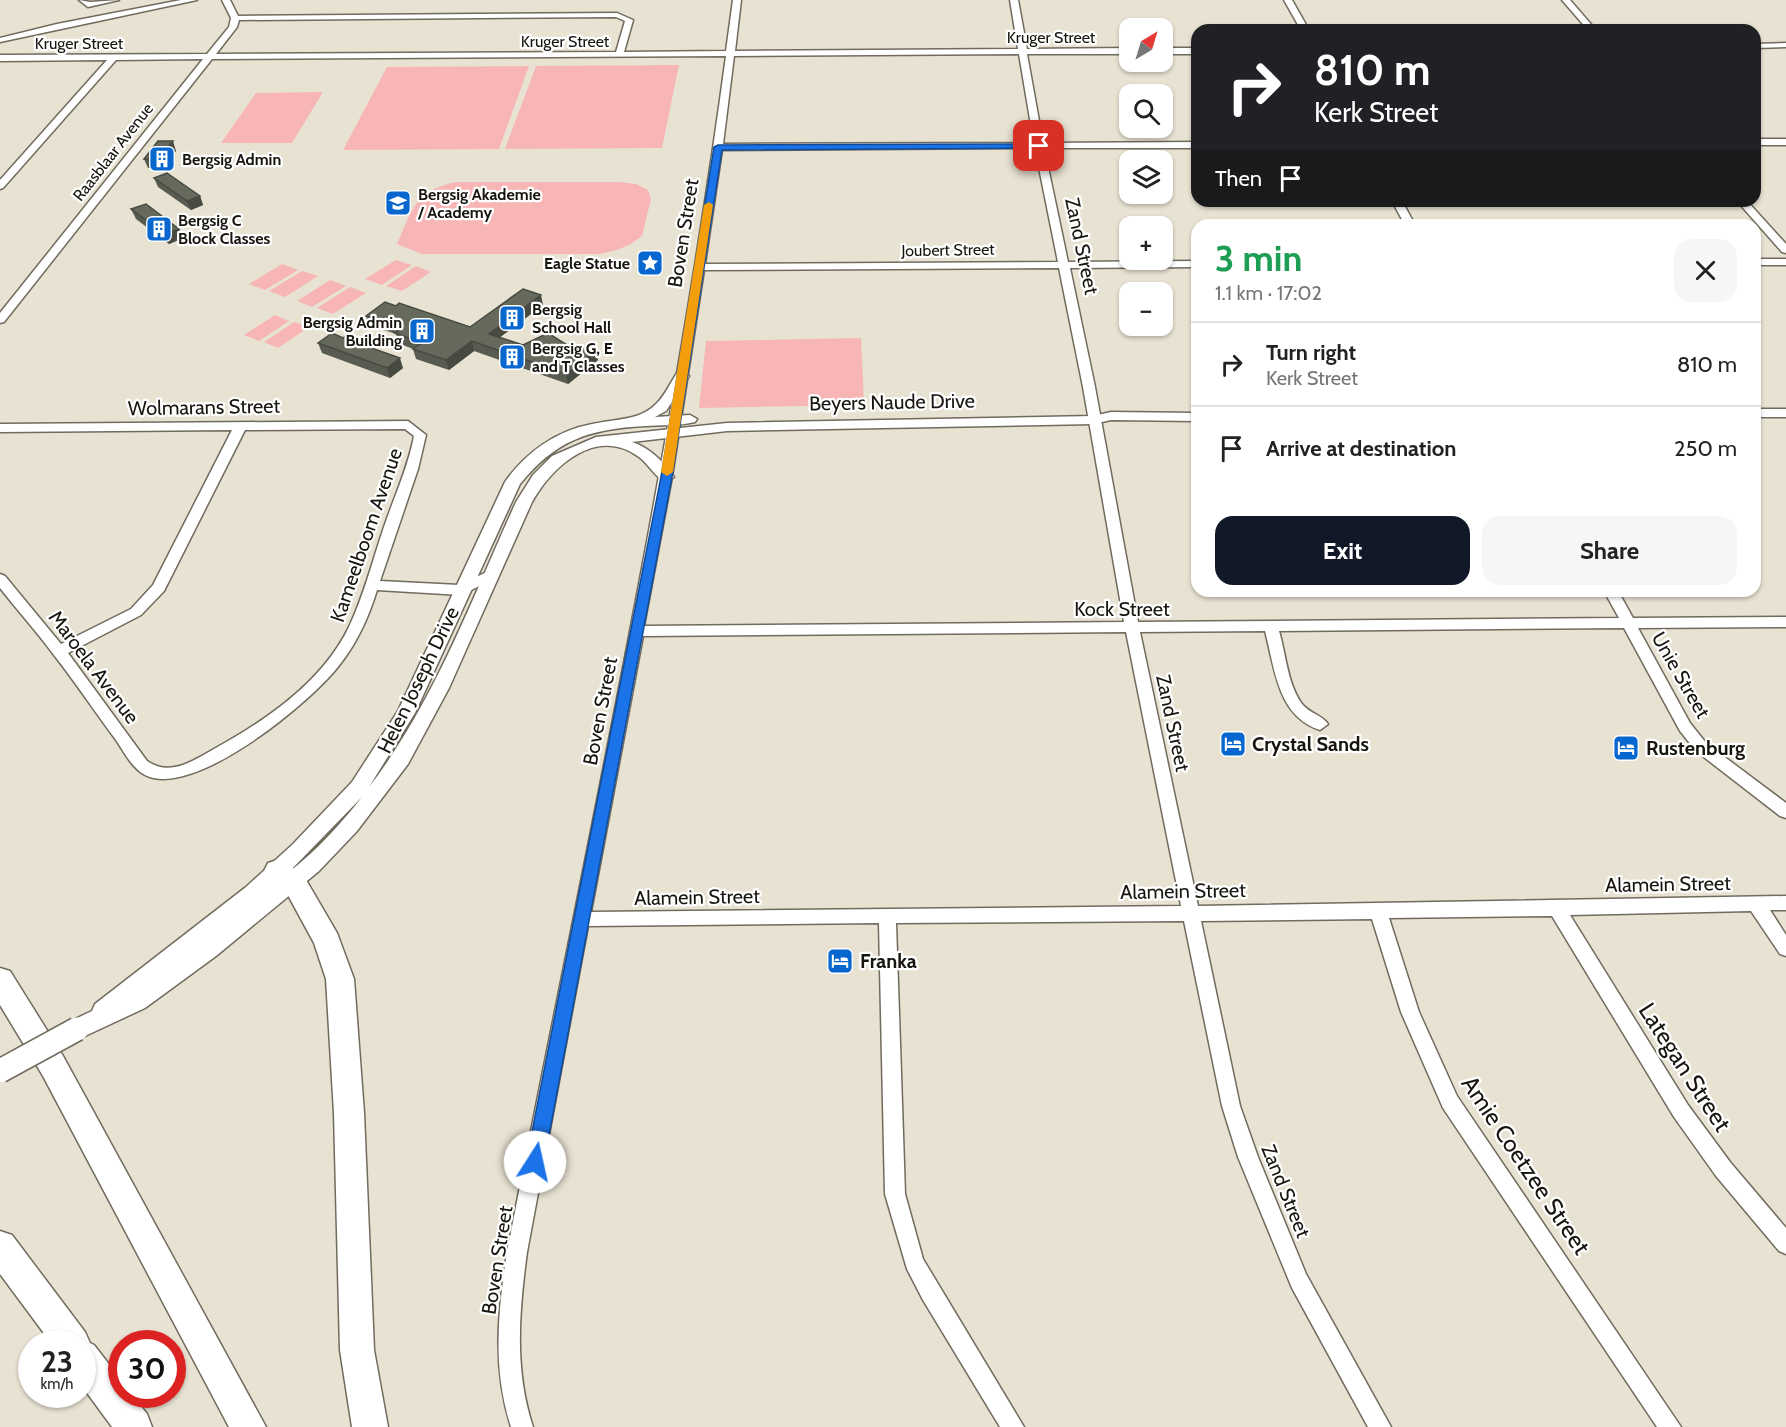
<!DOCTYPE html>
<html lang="en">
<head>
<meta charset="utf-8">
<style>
	body { margin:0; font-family:Cabin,sans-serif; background:#f6f6f6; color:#222; height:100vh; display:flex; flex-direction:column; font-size:22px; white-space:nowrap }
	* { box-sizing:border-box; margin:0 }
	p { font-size:20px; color:#767676 }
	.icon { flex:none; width:33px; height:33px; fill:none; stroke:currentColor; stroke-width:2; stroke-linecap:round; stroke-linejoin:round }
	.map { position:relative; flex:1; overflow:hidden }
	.drawer { position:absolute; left:1191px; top:219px; width:570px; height:378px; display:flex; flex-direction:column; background:#fff; border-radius:18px; box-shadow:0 2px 4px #0004 }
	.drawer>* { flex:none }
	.top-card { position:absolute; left:1191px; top:24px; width:570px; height:183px; border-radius:18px; box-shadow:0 2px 4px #0004; background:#202124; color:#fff; overflow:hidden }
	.needle { width:39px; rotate:38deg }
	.controls { position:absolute; left:1119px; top:18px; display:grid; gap:12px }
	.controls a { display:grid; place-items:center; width:54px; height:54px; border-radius:12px; background:#fff; box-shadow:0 2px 4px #0004; font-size:30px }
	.speed { position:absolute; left:18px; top:1330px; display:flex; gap:12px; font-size:30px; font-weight:700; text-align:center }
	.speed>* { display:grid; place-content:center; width:78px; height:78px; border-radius:50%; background:#fff; box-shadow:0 2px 4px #0004; line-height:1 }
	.speed small { font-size:15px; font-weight:400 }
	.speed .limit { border:9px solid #d22; background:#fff; color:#111 }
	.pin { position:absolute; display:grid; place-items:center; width:51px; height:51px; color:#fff; margin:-26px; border-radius:12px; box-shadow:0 3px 9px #0006 }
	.me { position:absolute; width:66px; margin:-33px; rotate:10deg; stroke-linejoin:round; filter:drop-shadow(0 0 4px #0008) }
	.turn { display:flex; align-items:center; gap:21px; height:126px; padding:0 24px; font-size:27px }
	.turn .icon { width:78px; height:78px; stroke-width:2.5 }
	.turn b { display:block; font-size:42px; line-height:51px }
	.then { display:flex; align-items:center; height:57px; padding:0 24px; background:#0003; gap:12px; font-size:22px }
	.round { display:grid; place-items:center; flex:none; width:63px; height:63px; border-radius:18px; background:#f6f6f6 }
	.overview { display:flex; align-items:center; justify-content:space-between; height:102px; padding:0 24px }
	h1 { font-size:36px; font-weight:700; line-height:45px; color:#1e9e55 }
	.primary-button { display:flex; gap:12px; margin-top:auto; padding:12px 24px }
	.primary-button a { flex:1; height:69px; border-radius:18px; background:#111827; color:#fff; font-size:24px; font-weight:700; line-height:69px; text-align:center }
	.primary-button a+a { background:#f6f6f6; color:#222 }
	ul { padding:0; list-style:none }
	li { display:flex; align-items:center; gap:18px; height:84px; padding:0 24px; border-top:2px solid #e0e0e0 }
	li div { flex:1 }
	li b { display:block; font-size:22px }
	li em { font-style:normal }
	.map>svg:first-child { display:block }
	.green { fill:#f7b6b5 }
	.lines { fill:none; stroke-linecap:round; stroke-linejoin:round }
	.minor-casing { stroke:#716b5e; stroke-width:3 }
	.tertiary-casing { stroke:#716b5e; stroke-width:3 }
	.trunk-casing { stroke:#716b5e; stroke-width:3 }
	.minor { fill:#fff; fill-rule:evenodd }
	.tertiary { fill:#fff; fill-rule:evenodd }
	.trunk { fill:#fff; fill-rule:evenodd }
	.tertiary-bridge-casing { stroke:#716b5e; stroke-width:26; stroke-linecap:butt }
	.tertiary-bridge { stroke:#fff; stroke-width:23 }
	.wall { fill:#585b50 }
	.shaded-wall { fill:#474a41 }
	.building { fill:#666a5d; stroke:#474a41; stroke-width:1.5 }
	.route { fill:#1a73e8; stroke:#114b97; stroke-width:1.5 }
	.slow { fill:#f59e0b }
	.labels { text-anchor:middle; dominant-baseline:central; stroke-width:4.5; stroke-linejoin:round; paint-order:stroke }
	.far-street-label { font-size:16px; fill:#181510; stroke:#fff }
	.far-poi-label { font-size:16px; font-weight:bold; fill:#181510; stroke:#fff; text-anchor:start }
	.street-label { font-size:20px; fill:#181510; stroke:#fff }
	.poi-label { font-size:20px; font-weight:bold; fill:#181510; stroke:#fff; text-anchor:start }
	.near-street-label { font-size:24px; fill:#181510; stroke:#fff }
</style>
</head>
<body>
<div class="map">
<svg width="1786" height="1427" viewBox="0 0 1786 1427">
	<rect width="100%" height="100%" fill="#e8e2d2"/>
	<!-- green -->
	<path class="green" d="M679 65 662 148 505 149 536 66Z
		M529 66 499 149 343 150 387 67Z
		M323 92 292 143H221L256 93Z
		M457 182H619L636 184 648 190 651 199 642 236 631 244 617 250 600 254H422L397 244C413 208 415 190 457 182Z
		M396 260 412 265 382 285 365 279Z
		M282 264 298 270 265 290 249 284Z
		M416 266 431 272 402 291 386 286Z
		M302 271 318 276 285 297 269 291Z
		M330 280 346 286 312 307 297 301Z
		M350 287 366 293 333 314 317 308Z
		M275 315 289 321 259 341 244 335Z
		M294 322 309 327 278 348 264 342Z
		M861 338 864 405 699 408 706 341Z"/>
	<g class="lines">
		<defs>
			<path id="minor" d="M79 0 90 2 119 0 88 7Z
				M181 0H197L0 42V38L57 24Z
				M222 0H230L238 16 617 13 633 20 624 52 726 51 733 0H741L735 51 1018 49 1010 0H1018L1027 49 1130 48V54H1027L1043 143 1197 142V148H1044L1068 262 1197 261V267L1070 268 1095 387 1138 622 1619 618 1604 591H1618L1633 618 1786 617V627L1638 628 1690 723 1706 743 1786 803V818L1780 816 1696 751 1680 731 1624 628 1279 631C1286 654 1287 683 1302 704 1309 713 1322 715 1328 724L1320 730C1277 716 1275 668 1265 631L1140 632 1198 906 1786 896V910H1770L1786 935V956L1780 954 1751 911 1570 915 1688 1105 1730 1162 1786 1228V1254L1779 1251 1716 1176 1674 1117 1552 916 1389 918 1419 1012 1457 1096 1681 1427H1657L1443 1108 1401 1012 1372 919 1201 921 1240 1106 1258 1157 1306 1274 1391 1427H1368L1292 1288 1238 1157 1222 1106 1184 921 896 923 905 1194 923 1259 1024 1427H1000L923 1300 907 1269 885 1194 879 923 588 926 527 1252C519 1312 514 1369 533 1427H511C492 1368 498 1312 507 1252 585 854 672 457 726 56L212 59 4 322 0 323V313L203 59 116 60 3 188 0 189V180L107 60 0 61V55L207 54 229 27 231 18ZM616 17 625 21 616 52 216 54 237 27 239 20ZM1019 54 1034 143 723 144 734 56ZM1035 148 1058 262 705 264 722 150ZM1059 268 1083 387 1124 622 644 626 672 477 704 270ZM1126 632 1181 906 591 912 643 636Z
				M1284 0H1292L1309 30H1301Z
				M1562 0H1570L1596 30H1588Z
				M1786 43V47L1755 48V44Z
				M1162 48H1197V54H1162Z
				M1755 139H1786V145H1755Z
				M1392 201H1402L1415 225H1405Z
				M1737 201H1747L1786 244V253L1782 252Z
				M1755 259H1786V265H1755Z
				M408 421 426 435 418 469 380 581 459 585 489 571 494 573 496 576 494 579 461 595 377 590C369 616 358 641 341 663 313 701 193 800 145 775 132 768 124 752 116 740 95 712 76 683 54 655 37 632 18 611 0 588V574L5 576 61 644 131 609 153 585 232 430 0 432V424ZM405 429 414 436C408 468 394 497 384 527 372 562 364 596 348 629 321 683 265 721 214 749 193 761 170 777 147 761L68 653 141 615 164 591 245 430Z"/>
			<path id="tertiary" d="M682 372 689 376 666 411 655 417 690 415 697 419 695 422C679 426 661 425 645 426 589 429 556 440 520 484L415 713 369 787C434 703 472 599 516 502L533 475 552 456 596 437 727 423 1093 416 1111 412 1197 413V421L1111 420 1093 424 727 431 632 442C650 448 663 461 674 477L666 482C656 479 649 464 639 457 597 426 553 465 532 502L449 688 408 764 357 831 319 871 216 956 145 1008 85 1036 77 1039 69 1036 66 1029 69 1022 92 1011 95 1004 246 887 293 844 352 782 398 711 505 482C526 452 556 431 592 424 613 419 640 421 656 404 665 396 670 383 677 373ZM362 797C340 825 316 851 288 873Z
				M1755 409H1786V417H1755Z"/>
			<path id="trunk" d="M277 860 302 873 337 933 354 979 364 1113 374 1350 388 1427H352L340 1350 334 1113 326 979 314 943 289 897 284 889 268 879 264 871 268 863Z
				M0 968 10 971 63 1056 266 1427H229L43 1076 0 1005Z
				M0 1231 12 1235 85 1332 90 1343 94 1345 122 1381V1395H132L147 1414 152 1427H112L82 1386V1344H52L0 1274Z"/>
		</defs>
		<!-- minor casing -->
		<use href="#minor" class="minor-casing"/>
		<!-- tertiary casing -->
		<use href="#tertiary" class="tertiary-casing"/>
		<!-- trunk casing -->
		<use href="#trunk" class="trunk-casing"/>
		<!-- minor -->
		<use href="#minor" class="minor"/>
		<!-- tertiary -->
		<use href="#tertiary" class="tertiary"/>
		<!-- trunk -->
		<use href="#trunk" class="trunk"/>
		<defs>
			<path id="tertiary-bridge" d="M0 1071 77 1029"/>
		</defs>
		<!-- tertiary-bridge casing -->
		<use href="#tertiary-bridge" class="tertiary-bridge-casing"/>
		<!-- tertiary-bridge -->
		<use href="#tertiary-bridge" class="tertiary-bridge"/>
	</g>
	<!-- wall -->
	<path class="wall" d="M176 151 162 168H148L144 159Z
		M154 178 200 196 203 205 191 210 158 187Z
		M131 209 179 229 183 238 169 244 136 219Z
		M543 305 500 337 523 345H567L598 360 568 384 474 351 449 370 416 359 413 349 398 343 396 334 369 325 366 316 396 306 470 327Z
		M343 338 365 340 367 346 403 368 390 378 322 353 318 343Z"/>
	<!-- shaded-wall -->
	<path class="shaded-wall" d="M173 141 176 151 162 168 158 159Z
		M200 196 203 205 191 210 187 201Z
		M179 229 183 238 169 244 165 234Z
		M541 295 543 305 491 344 489 334Z
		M365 340 369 350 360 344Z
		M472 341 474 351 449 370 446 360Z
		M596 350 598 360 568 384 566 374Z
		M400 358 403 368 390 378 387 368Z"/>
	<!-- building -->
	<path class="building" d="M158 141H173L158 159H144Z
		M167 173 200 196 187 201 154 178Z
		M146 204 179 229 165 234 131 209Z
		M523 289 541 295 489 334 523 345 548 333 567 345 596 350 566 374 472 341 446 360 413 349 422 343 395 333 403 328 366 316 385 302 396 306 399 303 470 327Z
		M332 333 343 338 348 334 365 340 360 344 400 358 387 368 318 343Z"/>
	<!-- route -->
	<path class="route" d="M1039 144 1042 148 722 150 672 477 544 1162 541 1168 535 1171 529 1168 526 1162 661 477 714 147 718 145Z"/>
	<!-- slow -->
	<path class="slow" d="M709 202 713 205 673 472 667 476 661 472 704 205Z"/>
	<!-- icons -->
	<defs>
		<symbol id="building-square" viewBox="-11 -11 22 22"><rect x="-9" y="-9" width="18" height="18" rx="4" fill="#0767cf" stroke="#fff"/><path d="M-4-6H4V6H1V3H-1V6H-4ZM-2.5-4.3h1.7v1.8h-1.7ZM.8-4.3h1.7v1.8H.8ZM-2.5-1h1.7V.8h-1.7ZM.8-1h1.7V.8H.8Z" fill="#fff"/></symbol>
		<symbol id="school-square" viewBox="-11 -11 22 22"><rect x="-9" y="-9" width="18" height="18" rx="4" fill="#0767cf" stroke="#fff"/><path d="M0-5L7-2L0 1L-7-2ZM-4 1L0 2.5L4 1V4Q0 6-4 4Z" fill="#fff"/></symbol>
		<symbol id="sight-square" viewBox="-11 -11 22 22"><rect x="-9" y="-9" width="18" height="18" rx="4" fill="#0767cf" stroke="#fff"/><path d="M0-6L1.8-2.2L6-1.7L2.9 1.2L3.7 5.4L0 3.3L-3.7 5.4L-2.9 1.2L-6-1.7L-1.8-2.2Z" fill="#fff"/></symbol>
		<symbol id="hotel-square" viewBox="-11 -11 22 22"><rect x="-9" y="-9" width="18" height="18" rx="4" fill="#0767cf" stroke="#fff"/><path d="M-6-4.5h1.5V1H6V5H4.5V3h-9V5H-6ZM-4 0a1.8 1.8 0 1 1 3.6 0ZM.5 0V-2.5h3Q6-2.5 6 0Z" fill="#fff"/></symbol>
	</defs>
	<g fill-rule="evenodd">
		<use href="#building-square" x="147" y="144" width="30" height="30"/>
		<use href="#school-square" x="383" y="188" width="30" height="30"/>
		<use href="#building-square" x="144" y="214" width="30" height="30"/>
		<use href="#sight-square" x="635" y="248" width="30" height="30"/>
		<use href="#building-square" x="497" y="303" width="30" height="30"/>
		<use href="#building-square" x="407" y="316" width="30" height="30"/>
		<use href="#building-square" x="497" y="342" width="30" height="30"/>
		<use href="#hotel-square" x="1218" y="729" width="30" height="30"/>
		<use href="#hotel-square" x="1611" y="733" width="30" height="30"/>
		<use href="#hotel-square" x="825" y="946" width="30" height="30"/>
	</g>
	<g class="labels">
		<!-- far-street labels -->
		<g class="far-street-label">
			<text x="1051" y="37">Kruger Street</text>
			<text x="565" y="41">Kruger Street</text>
			<text x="79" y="43">Kruger Street</text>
			<text transform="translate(113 152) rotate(-52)">Raasblaar Avenue</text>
			<text transform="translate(948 250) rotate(-1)">Joubert Street</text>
		</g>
		<!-- far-poi labels -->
		<g class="far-poi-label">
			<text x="182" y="159">Bergsig Admin</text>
			<text x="418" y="194">Bergsig Akademie<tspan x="418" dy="18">/ Academy</tspan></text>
			<text x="178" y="220">Bergsig C<tspan x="178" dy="18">Block Classes</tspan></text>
			<text x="630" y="263" text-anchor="end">Eagle Statue</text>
			<text x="532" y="309">Bergsig<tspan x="532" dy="18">School Hall</tspan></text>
			<text x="402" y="322" text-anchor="end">Bergsig Admin<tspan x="402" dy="18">Building</tspan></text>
			<text x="532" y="348">Bergsig G, E<tspan x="532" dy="18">and T Classes</tspan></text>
		</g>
		<!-- street labels -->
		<g class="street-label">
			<text transform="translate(683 233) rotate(-81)">Boven Street</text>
			<text transform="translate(1082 246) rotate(78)">Zand Street</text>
			<text transform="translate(892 402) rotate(-1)">Beyers Naude Drive</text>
			<text transform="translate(204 407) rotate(-1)">Wolmarans Street</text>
			<text transform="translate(366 535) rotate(-71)">Kameelboom Avenue</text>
			<text x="1122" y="609">Kock Street</text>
			<text transform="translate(94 667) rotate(53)">Maroela Avenue</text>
			<text transform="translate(1681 675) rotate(60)">Unie Street</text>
			<text transform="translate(418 680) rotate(-64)">Helen Joseph Drive</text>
			<text transform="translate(600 711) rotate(-79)">Boven Street</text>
			<text transform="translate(1173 723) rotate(78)">Zand Street</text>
			<text transform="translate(1668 884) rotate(-1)">Alamein Street</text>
			<text transform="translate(1183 891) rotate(-1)">Alamein Street</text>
			<text transform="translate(697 897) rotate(-1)">Alamein Street</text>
			<text transform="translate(1286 1191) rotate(68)">Zand Street</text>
			<text transform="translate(497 1260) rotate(-81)">Boven Street</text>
		</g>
		<!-- poi labels -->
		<g class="poi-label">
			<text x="1252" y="744">Crystal Sands</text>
			<text x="1646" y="748">Rustenburg</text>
			<text x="860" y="961">Franka</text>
		</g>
		<!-- near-street labels -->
		<g class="near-street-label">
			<text transform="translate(1685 1067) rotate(57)">Lategan Street</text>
			<text transform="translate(1526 1165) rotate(56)">Amie Coetzee Street</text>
		</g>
	</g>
</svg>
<div class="controls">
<a><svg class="needle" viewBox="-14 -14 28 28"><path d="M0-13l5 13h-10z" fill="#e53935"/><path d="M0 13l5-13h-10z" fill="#767676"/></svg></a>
<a><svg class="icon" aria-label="search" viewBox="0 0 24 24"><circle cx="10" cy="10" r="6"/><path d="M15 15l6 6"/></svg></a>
<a><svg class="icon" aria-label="layers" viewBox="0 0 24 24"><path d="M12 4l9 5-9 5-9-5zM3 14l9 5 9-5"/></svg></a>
<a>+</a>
<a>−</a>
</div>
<div class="speed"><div>23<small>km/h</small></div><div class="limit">30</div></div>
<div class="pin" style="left:1039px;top:146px;background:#d93025"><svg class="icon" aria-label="arrive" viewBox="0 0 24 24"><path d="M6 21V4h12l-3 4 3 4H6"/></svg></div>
<svg class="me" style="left:535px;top:1162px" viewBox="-20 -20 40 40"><circle r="19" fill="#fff"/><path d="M0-13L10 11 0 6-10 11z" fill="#1a73e8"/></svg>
<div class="top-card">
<div class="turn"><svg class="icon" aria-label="right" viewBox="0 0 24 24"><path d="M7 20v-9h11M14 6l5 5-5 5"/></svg><div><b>810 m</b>Kerk Street</div></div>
<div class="then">Then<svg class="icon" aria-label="arrive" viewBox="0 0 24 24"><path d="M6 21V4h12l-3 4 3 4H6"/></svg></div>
</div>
<section class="drawer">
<div class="overview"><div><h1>3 min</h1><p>1.1 km · 17:02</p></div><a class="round"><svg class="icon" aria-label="close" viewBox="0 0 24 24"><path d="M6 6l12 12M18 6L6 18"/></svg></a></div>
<ul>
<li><svg class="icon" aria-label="right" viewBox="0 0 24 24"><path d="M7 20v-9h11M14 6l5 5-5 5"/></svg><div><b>Turn right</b><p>Kerk Street</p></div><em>810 m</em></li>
<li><svg class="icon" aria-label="arrive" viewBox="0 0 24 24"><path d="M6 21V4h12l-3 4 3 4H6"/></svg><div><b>Arrive at destination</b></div><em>250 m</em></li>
</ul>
<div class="primary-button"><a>Exit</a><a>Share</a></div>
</section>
</div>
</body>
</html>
